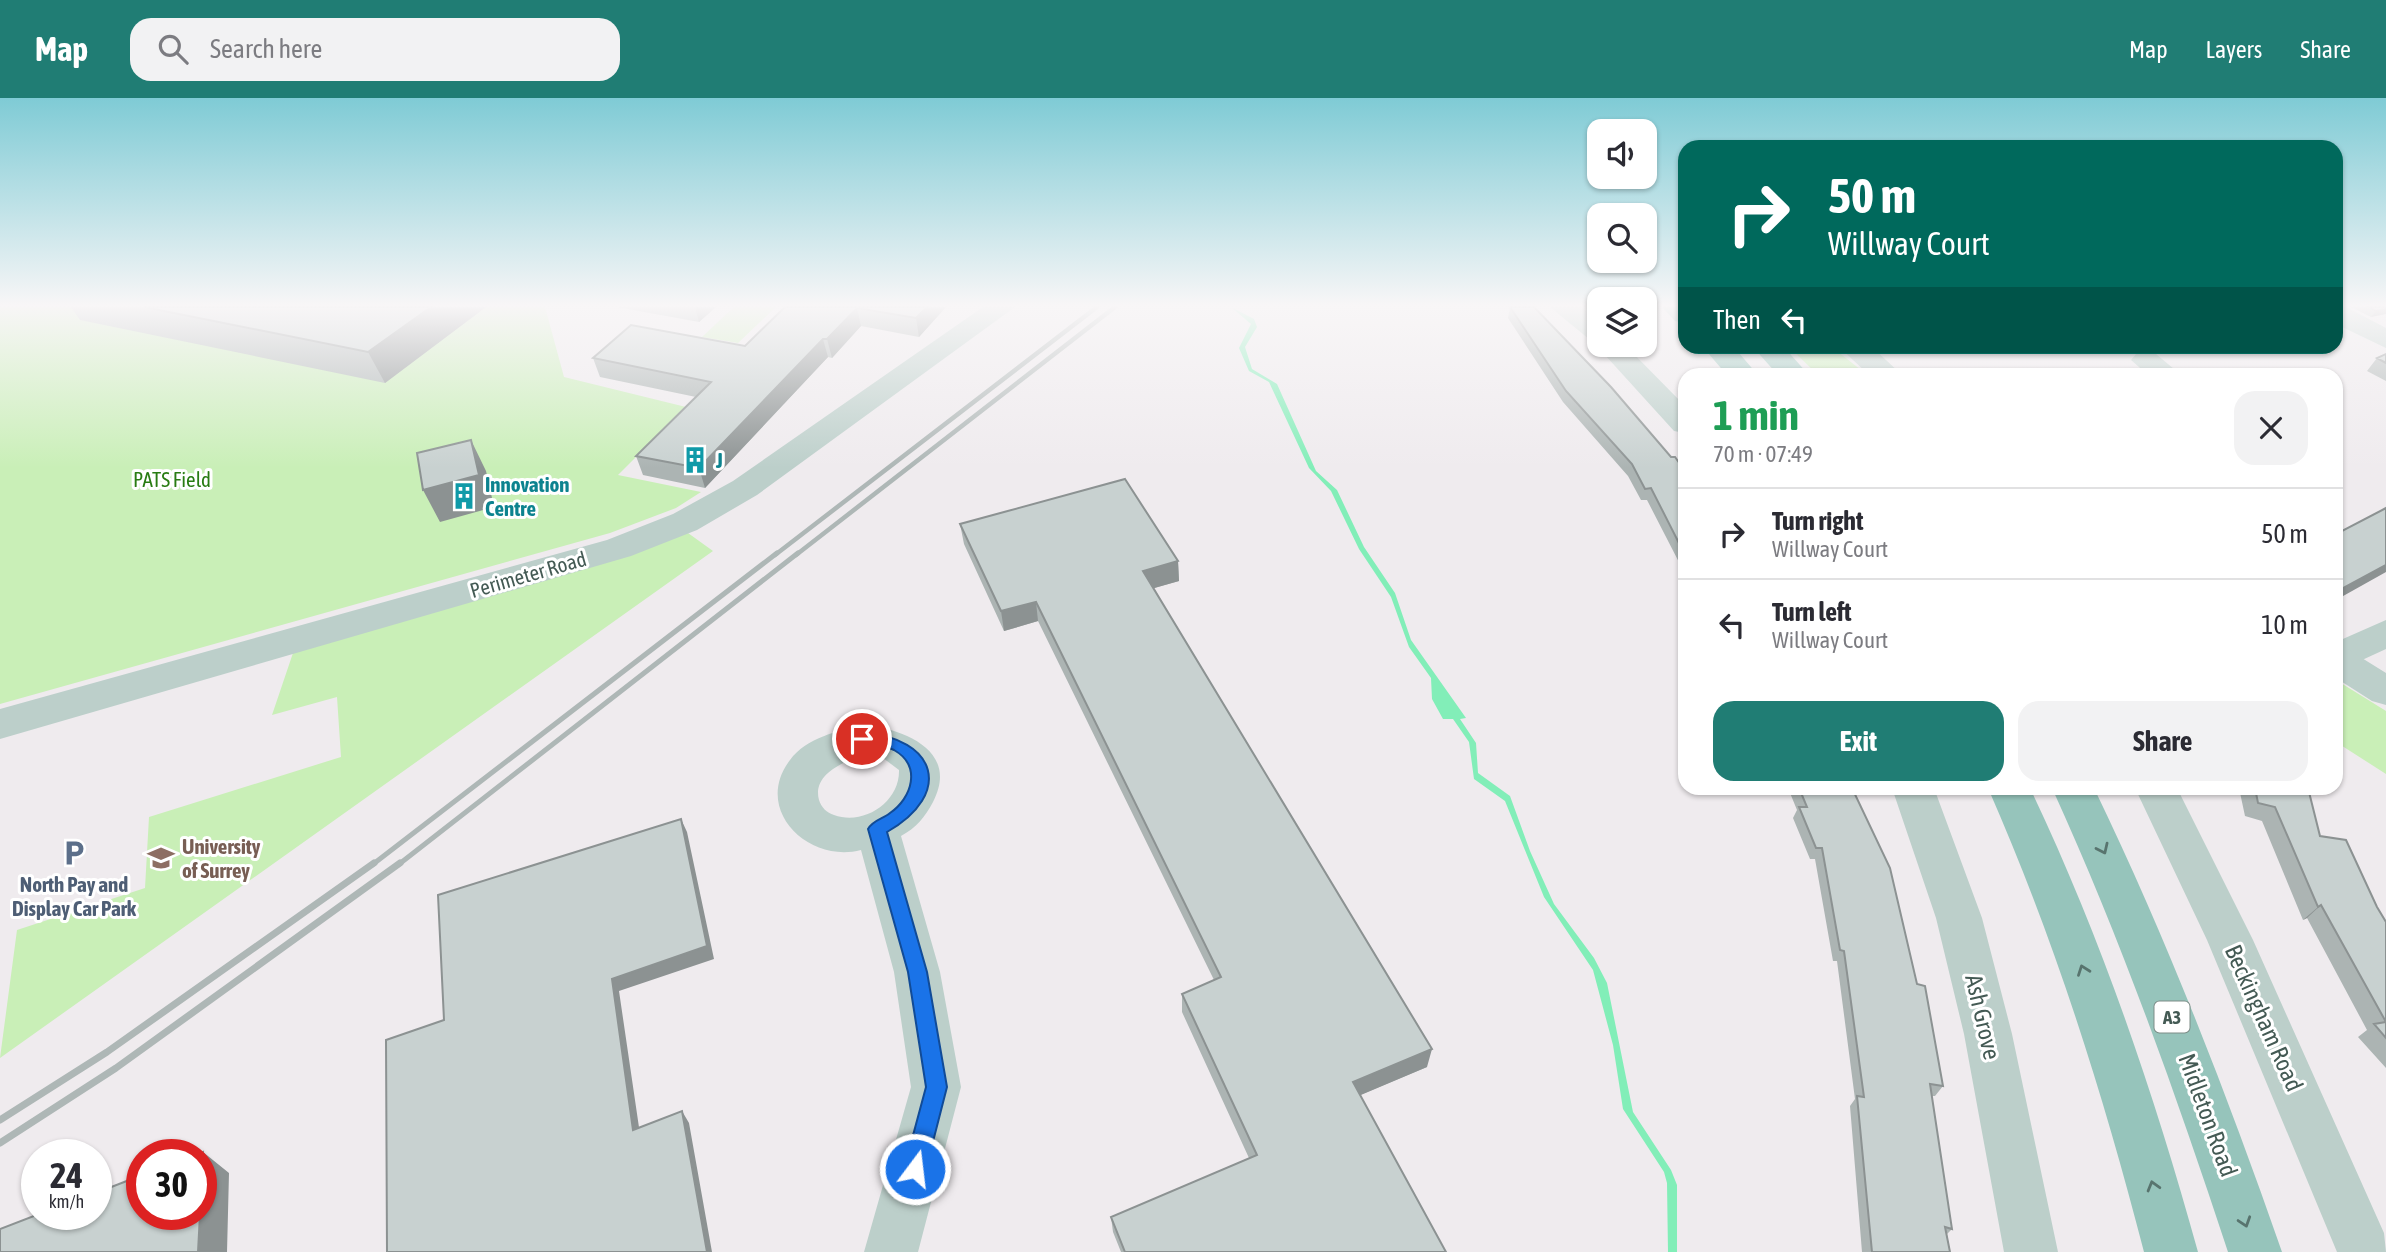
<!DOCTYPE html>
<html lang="en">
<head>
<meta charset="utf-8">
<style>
	body { margin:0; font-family:"Asap Condensed",sans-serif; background:#f2f2f3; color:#2b2b33; height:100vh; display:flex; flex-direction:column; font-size:26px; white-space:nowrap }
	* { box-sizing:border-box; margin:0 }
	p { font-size:23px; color:#7c7c81 }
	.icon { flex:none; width:38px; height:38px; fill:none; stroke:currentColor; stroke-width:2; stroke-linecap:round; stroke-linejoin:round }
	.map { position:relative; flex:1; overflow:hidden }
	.drawer { position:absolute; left:1678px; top:270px; width:665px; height:427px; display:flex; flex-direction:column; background:#fff; border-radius:21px; box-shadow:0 2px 5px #0004 }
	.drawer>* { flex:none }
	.hud { position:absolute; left:1678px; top:42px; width:665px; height:214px; border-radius:21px; box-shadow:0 2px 5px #0004; background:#00695c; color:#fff; overflow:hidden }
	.fabs { position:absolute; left:1587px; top:21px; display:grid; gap:14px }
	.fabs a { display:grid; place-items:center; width:70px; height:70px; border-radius:14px; background:#fff; box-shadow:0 2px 5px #0004; font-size:35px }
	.speed { position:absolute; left:21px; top:1041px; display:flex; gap:14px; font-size:35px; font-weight:700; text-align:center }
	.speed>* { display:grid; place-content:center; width:91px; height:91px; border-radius:50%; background:#fff; box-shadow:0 2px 5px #0004; line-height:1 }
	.speed small { font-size:18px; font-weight:400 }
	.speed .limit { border:10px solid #d22; background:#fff; color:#111 }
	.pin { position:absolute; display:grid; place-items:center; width:60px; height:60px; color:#fff; margin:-30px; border:4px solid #fff; border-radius:50%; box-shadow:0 2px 7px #0007 }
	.me { position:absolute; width:77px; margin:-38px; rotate:15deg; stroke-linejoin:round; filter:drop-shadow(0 0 5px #0008) }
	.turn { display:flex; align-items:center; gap:24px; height:147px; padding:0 35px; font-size:32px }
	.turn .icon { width:91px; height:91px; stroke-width:2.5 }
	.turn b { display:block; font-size:49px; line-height:60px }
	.then { display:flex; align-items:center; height:66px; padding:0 35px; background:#0003; gap:14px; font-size:26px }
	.round { display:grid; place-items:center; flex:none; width:74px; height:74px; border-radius:21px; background:#f2f2f3 }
	.overview { display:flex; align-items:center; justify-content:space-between; height:119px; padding:0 35px }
	h1 { font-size:42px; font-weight:700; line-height:52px; color:#1e9e55 }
	.button { display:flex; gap:14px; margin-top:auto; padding:14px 35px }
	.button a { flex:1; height:80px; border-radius:21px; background:#207d74; color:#fff; font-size:28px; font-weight:700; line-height:80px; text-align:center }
	.button a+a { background:#f2f2f3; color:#2b2b33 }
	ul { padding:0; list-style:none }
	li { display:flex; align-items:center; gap:21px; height:91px; padding:0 35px; border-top:2px solid #e1e1e2 }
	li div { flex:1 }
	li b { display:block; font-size:26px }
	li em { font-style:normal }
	header { display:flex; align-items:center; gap:42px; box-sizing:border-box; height:98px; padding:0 35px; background:#207d74; color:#fff }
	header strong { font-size:33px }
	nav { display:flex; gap:38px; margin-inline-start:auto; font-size:24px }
	.search { width:490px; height:63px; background:#f2f2f3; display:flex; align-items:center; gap:18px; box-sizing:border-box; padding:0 24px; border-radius:21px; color:#7c7c81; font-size:26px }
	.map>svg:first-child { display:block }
	.green { fill:#c9efb7 }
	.water { fill:#82eeb8 }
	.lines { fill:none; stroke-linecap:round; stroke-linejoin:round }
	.minor { fill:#bccfca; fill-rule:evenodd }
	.tertiary { fill:#bccfca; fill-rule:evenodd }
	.trunk { fill:#96c4bb; fill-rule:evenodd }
	.rail-far2 { stroke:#aeb7b6; stroke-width:4.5 }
	.rail-far1 { stroke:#aeb7b6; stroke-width:5 }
	.rail { stroke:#aeb7b6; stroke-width:7 }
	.wall { fill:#acb4b3 }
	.shaded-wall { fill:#8c9292 }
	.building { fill:#c8d1d0; stroke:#8c9292; stroke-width:2 }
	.oneway { stroke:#58746e }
	.route { fill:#1a73e8; stroke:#114b97; stroke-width:2 }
	.labels { text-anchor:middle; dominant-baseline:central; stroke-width:6; stroke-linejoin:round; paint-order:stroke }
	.shield { fill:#fff; stroke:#7c8c87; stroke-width:2 }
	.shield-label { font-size:19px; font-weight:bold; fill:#445a54 }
	.culture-label { font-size:21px; font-weight:bold; fill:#0d838f; stroke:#fff; text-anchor:start }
	.park-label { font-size:21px; fill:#297c13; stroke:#fff }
	.street-label { font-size:21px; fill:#445a54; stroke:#fff }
	.education-label { font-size:21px; font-weight:bold; fill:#785e54; stroke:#fff; text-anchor:start }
	.service-label { font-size:21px; font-weight:bold; fill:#4e5e75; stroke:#fff }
	.near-street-label { font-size:24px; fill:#445a54; stroke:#fff }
</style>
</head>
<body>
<header>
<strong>Map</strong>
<div class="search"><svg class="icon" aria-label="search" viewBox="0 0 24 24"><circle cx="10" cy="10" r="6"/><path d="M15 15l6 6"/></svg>Search here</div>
<nav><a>Map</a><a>Layers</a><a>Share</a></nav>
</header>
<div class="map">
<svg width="2386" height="1154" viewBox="0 0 2386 1154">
	<rect width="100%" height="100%" fill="#efebee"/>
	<!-- green -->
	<path class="green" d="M0 209H545L564 279 686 309 618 377 701 394 676 410 610 435 0 606Z
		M734 209H776L738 245 702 239Z
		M1789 249H1832L1866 276H1817Z
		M688 435 713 453 0 960 17 832 145 790 149 719 341 659 337 599 272 617 293 555Z
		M2336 582 2386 613V676L2336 644Z"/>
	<!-- water -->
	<path class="water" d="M1231 209 1254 221 1257 229 1245 249 1252 271 1277 286 1316 373 1337 392 1364 449 1395 495 1411 542 1466 620 1460 621 1476 645 1478 675 1510 698 1530 753 1554 806 1594 860 1607 885 1633 1014 1671 1072 1677 1087V1154H1668L1667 1085 1664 1074 1623 1011 1613 947 1593 872 1544 799 1505 703 1474 681 1469 644 1453 621H1443L1432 601 1431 580 1409 549 1391 499 1359 451 1331 393 1309 370 1269 284 1249 273 1239 250 1251 226Z"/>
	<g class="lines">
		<!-- minor -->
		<path class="minor" d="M983 209H1015L757 397 697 432 631 458 0 641V611L607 442 673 416 733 383Z
			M1550 209H1581L1600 224V247H1625L1685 308V335L1674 333 1595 246Z
			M2336 209H2346L2386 230V250L2336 226Z
			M2146 253 2156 256 2180 276H2147L2131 262 2136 256Z
			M2386 522V551L2336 574V544Z
			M862 626C903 631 960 652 933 704 925 719 916 730 901 738L940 874 961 989 918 1154H864L911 989 894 874 861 752C809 766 752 712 790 662 806 640 838 633 862 626ZM864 656 883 660 899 672C900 704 864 728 834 717 827 715 821 709 819 702 812 676 844 664 864 656Z
			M1892 690H1934L1982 820 2012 936 2058 1154H2004L1964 936 1936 820Z
			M2135 690H2177L2253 842 2384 1135 2386 1154H2337L2207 842Z"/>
		<!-- tertiary -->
		<path class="tertiary" d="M1838 248H1871L1901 276H1868Z
			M2336 549 2349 552 2386 575V607L2372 603 2336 580Z"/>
		<!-- trunk -->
		<path class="trunk" d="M1662 209H1685V225L1675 223Z
			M1702 248H1733L1757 276H1726Z
			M1752 248H1783L1808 276H1777Z
			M1988 690H2030C2101 839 2154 995 2198 1154H2144C2103 995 2054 840 1988 690Z
			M2052 690H2094C2167 841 2227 996 2282 1154H2228C2176 996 2121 841 2052 690Z"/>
		<!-- rail-far2 -->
		<path class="rail-far2" d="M775 457 1097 209
			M796 457 1115 209"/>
		<!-- rail-far1 -->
		<path class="rail-far1" d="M372 767 777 455
			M398 767 798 455"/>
		<!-- rail -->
		<path class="rail" d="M0 1022 107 954 374 765
			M0 1045 116 970 400 765"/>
	</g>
	<!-- wall -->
	<path class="wall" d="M71 209H486L385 285 80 222Z
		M617 209H716L699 224Z
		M785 209H946L919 239 861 228 832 260 828 259 705 390 643 377 636 358 696 299 600 279 593 260 745 248Z
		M1510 209 1685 373V472H1683L1647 402H1641L1628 378 1563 304 1508 220Z
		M2351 209H2386L2371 219Z
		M2137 248H2168L2141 252Z
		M2386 256V283L2367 273 2377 260Z
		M960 426 1178 463 1179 483 1154 490 1427 969 1360 997 1446 1154H1121L1113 1134 1111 1119 1249 1060 1182 914V896L1214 882 1038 523 1004 533 964 446Z
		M1788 690H1852L1917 886 1943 988 1935 998H1932L1952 1131 1947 1136 1950 1154H1862L1850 1008 1855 1001 1837 863H1833L1815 761H1810L1793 720 1797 712Z
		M2239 690H2308L2320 738 2377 809 2386 824V970L2358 939 2367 932 2307 820 2303 822 2262 723 2245 718Z"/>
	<!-- shaded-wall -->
	<path class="shaded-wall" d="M431 209H486L385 285 368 254Z
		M695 209H716L699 224Z
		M927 209H946L919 239 916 220Z
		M857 210 861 228 832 260 827 241Z
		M2386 211V216L2371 219 2376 213Z
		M823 241 828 259 705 390 699 370Z
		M2151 248H2168L2150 251Z
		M471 342 486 373 494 409 440 424 423 392Z
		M1178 463 1179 483 1144 493 1143 473Z
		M2386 467V474L2336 502V494Z
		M1036 504 1038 523 1004 533 1001 513Z
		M681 721 687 734 714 861 619 893 641 1043 633 1032 612 881Z
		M2321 807 2307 820 2303 822 2318 809Z
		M1432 951 1427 969 1349 1002 1353 984Z
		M682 1013 689 1025 712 1154H707Z
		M203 1054 229 1075 227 1154H198L200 1116H201Z"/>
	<!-- building -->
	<path class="building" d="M144 209H431L368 254Z
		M785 209H927L916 220 857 210 827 241H823L699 370 636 358 711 284 593 260 631 227 745 248Z
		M1510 209H1534L1611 289 1671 359H1675L1685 373V457L1651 390 1645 391 1632 366 1566 293Z
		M2336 209H2339L2338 220H2336Z
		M2369 209H2386V211L2376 213Z
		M2386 256V265L2377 260Z
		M471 342 479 377 423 392 417 355Z
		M1125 381 1178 463 1143 473 1432 951 1353 984 1446 1154H1125L1111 1119 1257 1057 1182 896 1221 879 1036 504 1001 513 960 426Z
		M2386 410V467L2336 494V436Z
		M1799 690H1852L1890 770 1917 886 1925 888 1943 988 1930 986 1952 1131 1945 1129 1950 1154H1872L1857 998 1864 999 1844 853 1840 852 1822 750H1816L1799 709H1807Z
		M2255 690H2308L2320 738 2346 742 2377 809 2386 824V940L2374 926 2386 924 2321 807 2318 809 2275 709 2258 705Z
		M681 721 707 848 612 881 633 1032 682 1013 707 1154H387L386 942 444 922 438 797Z
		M203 1054 201 1095V1057H195Z
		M142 1077V1116H200L198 1154H0V1131L39 1116H96V1095Z"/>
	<!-- one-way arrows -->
	<defs><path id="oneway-chevron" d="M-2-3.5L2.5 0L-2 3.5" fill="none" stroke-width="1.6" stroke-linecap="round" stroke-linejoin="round" transform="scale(1.75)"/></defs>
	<g class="oneway">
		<use href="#oneway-chevron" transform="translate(2103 751) rotate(65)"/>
		<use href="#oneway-chevron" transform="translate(2083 872) rotate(-110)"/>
		<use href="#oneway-chevron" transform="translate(2153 1088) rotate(-106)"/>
		<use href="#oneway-chevron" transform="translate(2245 1124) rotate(72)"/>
	</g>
	<!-- sky -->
	<linearGradient id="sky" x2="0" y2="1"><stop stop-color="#7fcbd5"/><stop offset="0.56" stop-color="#f8f6f7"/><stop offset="1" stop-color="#f8f6f7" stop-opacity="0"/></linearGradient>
	<rect width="2386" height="370" fill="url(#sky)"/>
	<!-- route -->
	<path class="route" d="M862 635C937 639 954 696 887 734L927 874 947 989 926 1071 922 1079 915 1082 907 1079 904 1071 926 989 908 874 868 731C873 722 883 721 890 715 912 700 922 668 894 652 882 646 868 649 856 645V637Z"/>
	<!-- icons -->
	<defs>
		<symbol id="building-bare" viewBox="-9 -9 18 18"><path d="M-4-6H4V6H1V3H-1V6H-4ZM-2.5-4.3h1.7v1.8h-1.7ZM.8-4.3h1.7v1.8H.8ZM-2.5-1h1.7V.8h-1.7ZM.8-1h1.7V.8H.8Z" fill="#0f9aa8" stroke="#fff" stroke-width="2.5" paint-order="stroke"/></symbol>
		<symbol id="parking-bare" viewBox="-9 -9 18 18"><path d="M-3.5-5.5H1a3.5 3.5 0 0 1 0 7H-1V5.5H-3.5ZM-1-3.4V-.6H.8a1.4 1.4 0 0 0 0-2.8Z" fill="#5c6f8a" stroke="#fff" stroke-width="2.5" paint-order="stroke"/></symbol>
		<symbol id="university-bare" viewBox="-9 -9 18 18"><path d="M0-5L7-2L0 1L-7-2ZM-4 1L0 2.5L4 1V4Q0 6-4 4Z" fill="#8d6e63" stroke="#fff" stroke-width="2.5" paint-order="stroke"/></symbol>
	</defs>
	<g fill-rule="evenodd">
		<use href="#building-bare" x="676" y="343" width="38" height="38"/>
		<use href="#building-bare" x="445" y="379" width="38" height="38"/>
		<use href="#parking-bare" x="55" y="736" width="38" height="38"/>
		<use href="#university-bare" x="142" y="741" width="38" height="38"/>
	</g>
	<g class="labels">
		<!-- shield labels -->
		<rect class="shield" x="2154.5" y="903.5" width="35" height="31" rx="5"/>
		<g class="shield-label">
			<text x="2172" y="919">A3</text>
		</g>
		<!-- culture labels -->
		<g class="culture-label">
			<text x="716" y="362">J</text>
			<text x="485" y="386">Innovation<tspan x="485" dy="24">Centre</tspan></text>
		</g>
		<!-- park labels -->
		<g class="park-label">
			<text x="172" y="381">PATS Field</text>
		</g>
		<!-- street labels -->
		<g class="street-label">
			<text transform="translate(528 476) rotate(-16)">Perimeter Road</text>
		</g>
		<!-- education labels -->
		<g class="education-label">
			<text x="182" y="748">University<tspan x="182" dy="24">of Surrey</tspan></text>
		</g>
		<!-- service labels -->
		<g class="service-label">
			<text x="74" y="786">North Pay and<tspan x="74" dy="24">Display Car Park</tspan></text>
		</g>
		<!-- near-street labels -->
		<g class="near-street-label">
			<text transform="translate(1983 919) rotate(77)">Ash Grove</text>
			<text transform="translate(2264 920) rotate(66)">Beckingham Road</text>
			<text transform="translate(2208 1017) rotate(70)">Midleton Road</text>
		</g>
	</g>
</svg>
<div class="fabs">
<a><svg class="icon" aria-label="sound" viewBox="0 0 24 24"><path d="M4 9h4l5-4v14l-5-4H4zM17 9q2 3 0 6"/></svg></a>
<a><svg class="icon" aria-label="search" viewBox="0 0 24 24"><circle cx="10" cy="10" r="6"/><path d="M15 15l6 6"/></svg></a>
<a><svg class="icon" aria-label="layers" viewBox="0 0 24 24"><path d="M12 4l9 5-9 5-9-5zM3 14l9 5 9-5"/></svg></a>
</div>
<div class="speed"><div>24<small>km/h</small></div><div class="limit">30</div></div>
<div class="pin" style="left:862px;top:641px;background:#d93025"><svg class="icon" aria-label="arrive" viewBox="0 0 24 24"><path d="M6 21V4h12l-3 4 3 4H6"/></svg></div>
<svg class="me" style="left:915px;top:1071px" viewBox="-20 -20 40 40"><circle r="17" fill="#1a73e8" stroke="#fff" stroke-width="3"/><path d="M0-11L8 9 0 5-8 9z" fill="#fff"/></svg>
<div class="hud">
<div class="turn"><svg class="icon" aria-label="right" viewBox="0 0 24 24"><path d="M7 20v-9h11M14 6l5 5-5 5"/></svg><div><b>50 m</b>Willway Court</div></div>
<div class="then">Then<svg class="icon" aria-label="left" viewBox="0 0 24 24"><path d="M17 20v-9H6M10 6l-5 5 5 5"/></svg></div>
</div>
<section class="drawer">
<div class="overview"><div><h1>1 min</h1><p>70 m · 07:49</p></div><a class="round"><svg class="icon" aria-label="close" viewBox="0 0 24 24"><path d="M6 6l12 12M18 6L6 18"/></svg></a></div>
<ul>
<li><svg class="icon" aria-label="right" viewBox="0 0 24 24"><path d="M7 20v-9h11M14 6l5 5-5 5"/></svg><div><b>Turn right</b><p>Willway Court</p></div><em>50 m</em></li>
<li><svg class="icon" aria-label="left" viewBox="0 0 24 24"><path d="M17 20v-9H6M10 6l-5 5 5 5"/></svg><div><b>Turn left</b><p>Willway Court</p></div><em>10 m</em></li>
</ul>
<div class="button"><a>Exit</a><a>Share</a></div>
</section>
</div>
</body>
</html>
